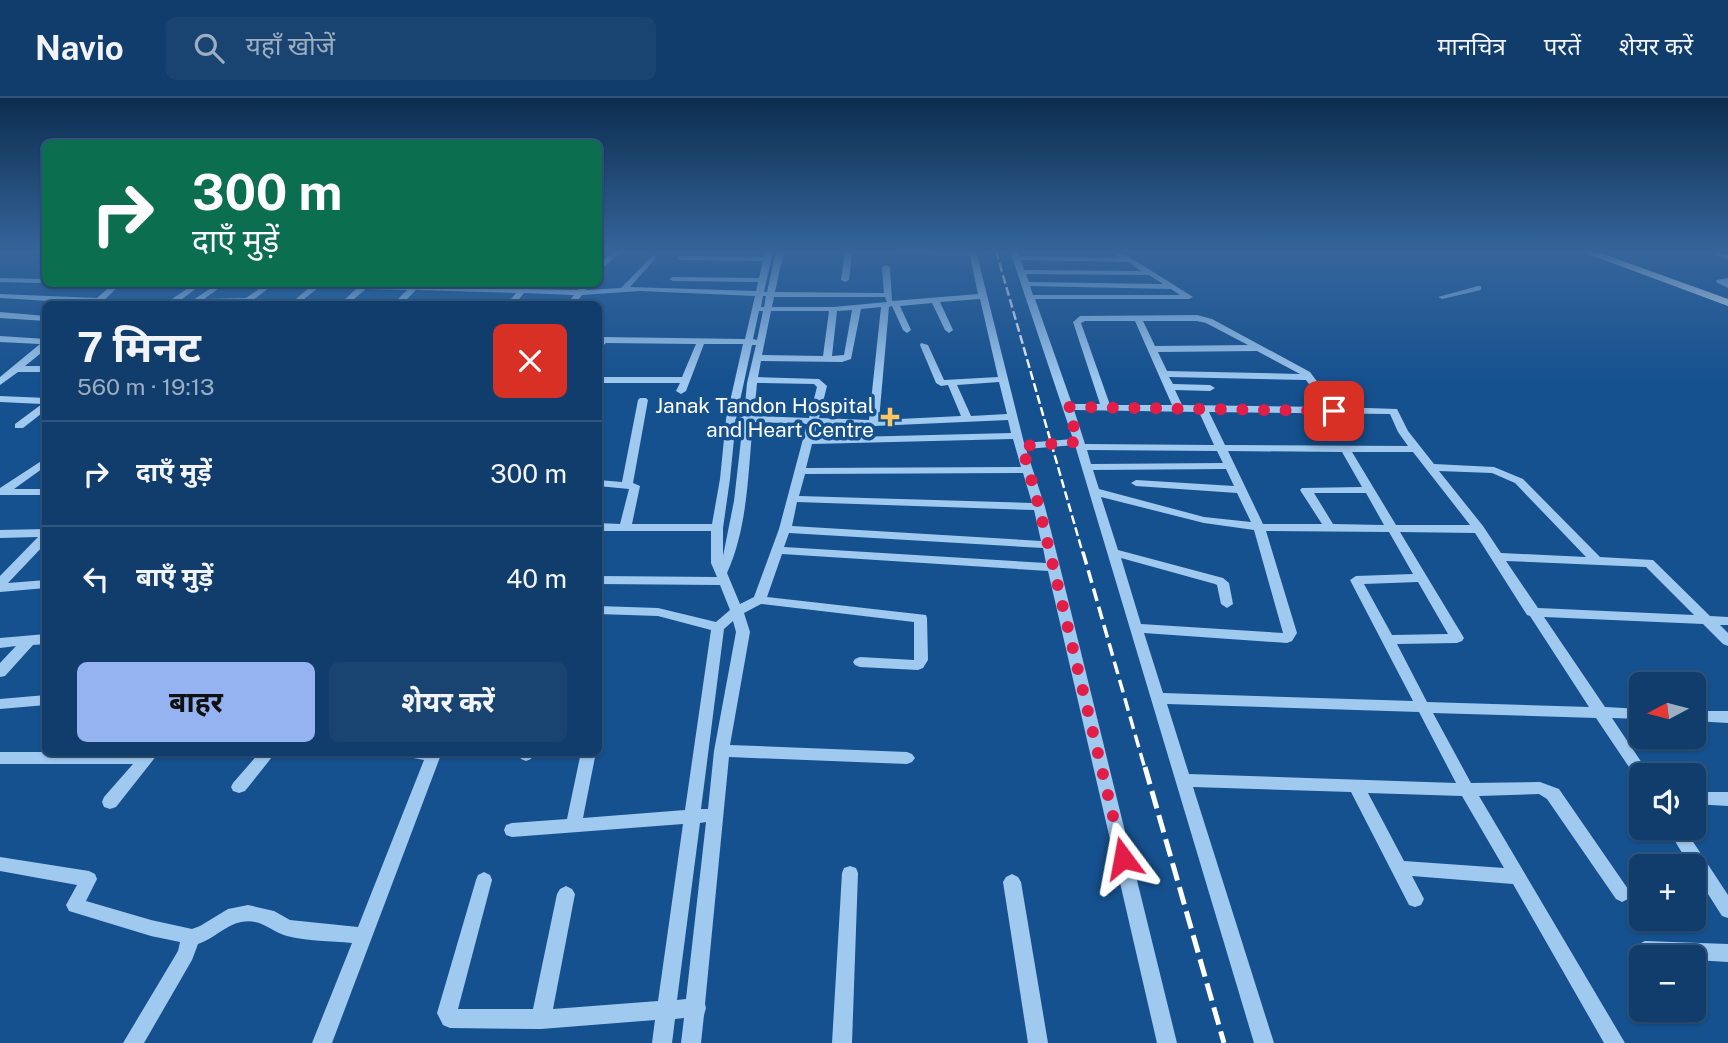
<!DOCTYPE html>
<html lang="hi">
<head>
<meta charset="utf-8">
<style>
	body { margin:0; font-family:"Public Sans","Noto Sans Devanagari",sans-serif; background:#194471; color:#f1f3f6; height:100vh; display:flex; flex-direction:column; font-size:26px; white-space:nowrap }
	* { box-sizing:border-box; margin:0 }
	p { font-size:23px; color:#9caec1 }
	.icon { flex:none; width:38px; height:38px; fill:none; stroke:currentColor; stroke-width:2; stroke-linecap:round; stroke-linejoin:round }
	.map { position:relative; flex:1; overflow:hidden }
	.panel { position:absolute; left:42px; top:203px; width:560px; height:455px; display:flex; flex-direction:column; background:#103d6b; border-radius:10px; box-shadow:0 2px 5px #0004,0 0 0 2px #30567e }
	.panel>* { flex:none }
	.guide { position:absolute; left:42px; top:42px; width:560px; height:147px; border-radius:10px; box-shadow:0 2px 5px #0004,0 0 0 2px #30567e; background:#0b6e4f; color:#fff; overflow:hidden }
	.needle { width:46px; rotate:263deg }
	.controls { position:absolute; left:1629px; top:574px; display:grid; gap:14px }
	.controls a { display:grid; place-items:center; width:77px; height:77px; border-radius:10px; background:#103d6b; box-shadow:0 2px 5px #0004,0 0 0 2px #30567e; font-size:35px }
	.pin { position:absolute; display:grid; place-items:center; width:60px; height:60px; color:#fff; margin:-30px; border-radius:14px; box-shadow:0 4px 10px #0006 }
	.me { position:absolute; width:77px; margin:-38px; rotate:347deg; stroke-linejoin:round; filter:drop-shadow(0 0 5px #0008) }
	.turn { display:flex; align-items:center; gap:24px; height:147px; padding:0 35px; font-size:32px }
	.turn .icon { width:91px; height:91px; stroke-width:2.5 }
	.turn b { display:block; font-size:49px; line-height:60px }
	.round { display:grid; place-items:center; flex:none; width:74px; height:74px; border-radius:10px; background:#194471 }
	.summary { display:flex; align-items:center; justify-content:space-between; height:119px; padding:0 35px }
	h1 { font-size:42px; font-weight:700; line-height:52px }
	.primary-button { display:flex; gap:14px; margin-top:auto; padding:14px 35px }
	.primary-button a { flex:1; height:80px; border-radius:10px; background:#95b2f1; color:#111; font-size:28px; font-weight:700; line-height:80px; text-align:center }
	.primary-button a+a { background:#194471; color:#f1f3f6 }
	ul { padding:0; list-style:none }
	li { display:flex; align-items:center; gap:21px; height:105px; padding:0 35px; border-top:2px solid #30567e }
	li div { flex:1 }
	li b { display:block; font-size:26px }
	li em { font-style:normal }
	header { display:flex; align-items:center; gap:42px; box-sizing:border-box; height:98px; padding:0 35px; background:#103d6b; border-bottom:2px solid #30567e }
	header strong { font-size:33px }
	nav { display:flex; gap:38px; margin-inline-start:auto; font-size:24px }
	.search { width:490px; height:63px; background:#194471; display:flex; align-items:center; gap:18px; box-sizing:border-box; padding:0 24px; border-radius:10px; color:#9caec1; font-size:26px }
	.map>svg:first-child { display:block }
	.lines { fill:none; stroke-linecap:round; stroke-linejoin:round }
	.minor { fill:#a0c9f0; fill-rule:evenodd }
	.major { fill:#e9f3ff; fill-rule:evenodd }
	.rail-far2 { stroke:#fff; stroke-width:2.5; stroke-dasharray:9 3.5; stroke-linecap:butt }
	.rail-far1 { stroke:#fff; stroke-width:3.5; stroke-dasharray:13 6; stroke-linecap:butt }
	.rail { stroke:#fff; stroke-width:5; stroke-dasharray:18 7; stroke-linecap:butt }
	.route { stroke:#e11d48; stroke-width:12; stroke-dasharray:0 21.6 }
	.poi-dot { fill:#ffc85f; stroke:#15518f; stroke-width:2.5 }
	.labels { text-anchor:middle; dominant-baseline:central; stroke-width:7; stroke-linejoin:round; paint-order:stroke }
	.poi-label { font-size:21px; fill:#fff; stroke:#15518f; text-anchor:end }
</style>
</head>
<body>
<header>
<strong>Navio</strong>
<div class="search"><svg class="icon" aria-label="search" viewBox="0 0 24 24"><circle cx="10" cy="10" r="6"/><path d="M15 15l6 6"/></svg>यहाँ खोजें</div>
<nav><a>मानचित्र</a><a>परतें</a><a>शेयर करें</a></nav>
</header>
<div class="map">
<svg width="1728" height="945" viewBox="0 0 1728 945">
	<rect width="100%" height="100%" fill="#15518f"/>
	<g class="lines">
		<!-- minor -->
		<path class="minor" d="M614 153H622L598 174V167Z
			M765 153H773L764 194H767L776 153H784L775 194 884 195 882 169 886 167 890 169 892 203 978 196 970 158 852 155 849 182 845 184 841 182 845 153H976L1024 345 1073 341 1010 153H1018L1019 158 1120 160 1111 153H1120L1193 199 1189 201H1035L1072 306H1100L1073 224 1080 218 1197 217 1212 221 1310 274 1336 309 1397 311 1408 333 1434 366 1494 369 1523 381 1600 459 1653 462 1710 518 1728 519V527H1720L1728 535V548L1723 546 1703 526 1544 519 1605 609 1642 611V621L1612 620 1650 677H1642V683L1637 681 1596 620 1433 615 1471 685 1540 684 1559 691 1628 791 1631 796 1628 801 1622 804 1616 801 1547 701 1539 696 1479 698 1625 945H1604L1513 786 1412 778 1424 801 1421 807 1415 809 1409 807 1351 694 1193 689 1274 945H1254L1075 347 1026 351 1045 409 1060 469 1177 945H1157L1048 473 782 456 767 499 926 517 927 520 928 562 923 570 918 572 860 569 855 567 853 564 855 561 860 559 914 562V524L761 506 744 515 750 534 730 647 907 654 912 656 915 660 912 664 907 666 729 659 705 906 706 910 704 917 701 945H681L684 920 675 921 672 945H652L655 922 541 931 450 930 443 927 437 915 476 782 478 777 484 774 490 777 492 782 458 911H533L557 796 560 791 566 788 572 791 575 796 553 911 658 903 683 726 512 739 506 737 504 732 506 727 512 725 567 721 581 654H596L583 720 685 712 711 532 658 518 598 516V508L658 510 716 524 730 512 720 487 598 486V478L717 479 711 465V433H598V425L620 426 629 391 598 388V382L622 384 638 302 640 300H646L648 302 633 385 640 388 632 426H712L720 381 726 321 743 246H704L686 293 681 296 676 293 680 285H598V279H682L696 246 606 245 598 252V243L604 239 745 241 755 198 640 193 582 197 575 206H567L574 197 524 195 515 206H507L516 195 416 192 406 202 421 204 422 206H393L407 192 366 191 348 206H340L357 190 319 189 298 206H290L310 189 286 188 282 186 412 187 420 186 421 188 520 190 526 186 530 188 528 191 578 192 583 186H591L586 192 621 190 653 157 657 159 630 189 756 193 758 184 673 183 669 181 673 179 759 180 763 163 681 162 677 160 681 158 764 159ZM1021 162 1128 164 1141 173 1024 172ZM1026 176 1149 177 1163 186 1029 184ZM1030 188 1171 191 1180 197H1033ZM763 198H766L764 209H761ZM774 199H885L887 204 833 209H772ZM980 201 998 279 944 282 928 247 921 245 920 247 936 285 941 288 948 287 961 318 879 322 889 209 892 208 903 232 907 235 911 232 900 208 932 205 945 232 949 235 953 232 940 204ZM881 209 869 322 819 320 827 288 819 281 758 279 761 263 842 264 851 261 861 211ZM852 212 844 257 832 258 837 213ZM759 213H763L757 242 753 241ZM771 213H829L823 258 762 257ZM1085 223H1135L1172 307H1110L1081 225ZM1143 223H1197L1206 225 1248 247 1155 248ZM752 247H756L747 285 744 318 736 321 743 324 734 403 723 458V430L730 381 736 321ZM1257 253 1300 276 1167 273 1158 254ZM1169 279 1306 282 1326 309 1182 307 1175 292 1210 293 1215 290 1210 287 1173 286ZM999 284 1007 316 971 318 957 287ZM757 285 814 286 817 289 809 320 754 318ZM1074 312 1199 314 1214 347 1085 346ZM1209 314 1390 316 1398 334 1408 348 1225 347ZM1008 322 1011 335 814 340 817 326 874 328ZM753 324 807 326 779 431 754 499 740 506 727 475C748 429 748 374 753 324ZM1013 341 1021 369 806 370 812 346ZM1087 352 1217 353 1223 365 1091 366ZM1228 353 1342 354 1362 389 1302 390 1300 392 1322 426H1263ZM1352 354H1413L1470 427H1396ZM1226 371 1234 388 1136 382 1131 385 1136 388 1237 395 1251 424 1204 419 1099 391 1093 372ZM1439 373 1492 375 1515 385 1586 459 1501 455 1483 428ZM1023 375 1032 405 799 398 805 376ZM1314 395H1366L1384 427 1333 426ZM1101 399 1204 425 1254 432 1283 535 1141 526 1121 460 1215 486 1217 487 1221 506 1227 510 1233 506 1229 485 1223 480 1118 452ZM797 404 1034 412 1041 443 792 428ZM1266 433 1389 434 1413 476 1356 478 1350 482 1413 603 1163 595 1144 535 1287 545 1292 543 1297 535ZM1400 434 1475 435 1527 517 1530 518 1589 609 1427 604 1397 546 1457 545 1462 543 1464 540ZM789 435 1043 450 1046 465 784 449ZM1506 463 1646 469 1694 517 1538 510ZM1418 484 1448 536 1392 537 1364 486ZM733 523 736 534 714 653 708 711H701L724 531ZM1167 606 1419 614 1456 685 1189 676ZM1368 695 1462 698 1504 770 1404 763ZM706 724 686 901 677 902 700 725Z
			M1701 153H1714L1728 157V161Z
			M0 180 40 181 44 183 40 185 0 184Z
			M1728 180V190L1716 184 1717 182Z
			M113 186H121L100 206 0 200V196L97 200Z
			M194 186H202L181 202H193L217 186H225L204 201 246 200 266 186H274L248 206H239L240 205 141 206 145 204 169 203Z
			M1478 188H1481V192L1442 201 1438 199Z
			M451 202 478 204 482 206H455L450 204Z
			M0 214 46 218V223L0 220Z
			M0 238 46 241V251L25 268H46V274H18L0 287V279L40 246 0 244Z
			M0 298 46 300V312L23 330H15V326L42 306 0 304Z
			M46 360V368L14 391H46V397H0V390Z
			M46 431V445L8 485 46 482V490L0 494V478L38 439 0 440V432Z
			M46 536V546L33 547 5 578 0 579V565L16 548 0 550V540Z
			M46 597V607L0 611V601Z
			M1694 613H1728V625L1694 623Z
			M0 654H155L157 657 116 709 110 711 104 709 102 704 104 699 133 666H0Z
			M260 654H276L245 693 239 695 233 693 231 689 233 685Z
			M401 654H442L332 945H312L352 845C331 843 307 843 287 838 271 834 262 820 241 824 226 827 213 841 198 846L192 862 144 945H123L178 853 180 844 151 838 69 813 66 807 77 787 0 773V759L89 773 95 776 97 781 86 803 151 822 192 831 200 828 228 811 248 807 274 813 290 822 358 829 424 662 403 658Z
			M518 654H534L531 661 526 663 521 661Z
			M1694 694H1728V708L1694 706Z
			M1667 730H1684L1728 797V820L1722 818 1694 774V768H1690Z
			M850 768 856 770 858 775 852 945H832L842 775 844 770Z
			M1012 776 1018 779 1021 784 1048 945H1028L1003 784 1006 779Z
			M1645 843 1728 846V864L1694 862V859H1642L1639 858 1636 852 1639 846Z"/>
		<!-- major -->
		<path class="major" d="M1580 153H1595L1728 201V208Z"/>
		<!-- rail-far2 -->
		<path class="rail-far2" d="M996 153 1083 456"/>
		<!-- rail-far1 -->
		<path class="rail-far1" d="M1083 454 1145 671"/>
		<!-- rail -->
		<path class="rail" d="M1145 669 1224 945"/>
	</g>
	<!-- sky -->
	<linearGradient id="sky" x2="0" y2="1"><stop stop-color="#0c2d4f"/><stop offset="0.54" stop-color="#35659b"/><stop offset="1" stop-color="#35659b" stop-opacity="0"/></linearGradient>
	<rect width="1728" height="285" fill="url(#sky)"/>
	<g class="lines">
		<!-- route -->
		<path class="route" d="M1123 760 1039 409 1022 348 1078 344 1068 309 1334 313"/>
	</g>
	<!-- markers -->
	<path class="poi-dot" d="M886.5 308.5h7v7h7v7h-7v7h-7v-7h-7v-7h7z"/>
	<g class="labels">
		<!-- poi labels -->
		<g class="poi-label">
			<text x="874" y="307">Janak Tandon Hospital<tspan x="874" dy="24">and Heart Centre</tspan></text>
		</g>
	</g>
</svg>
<div class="controls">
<a><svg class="needle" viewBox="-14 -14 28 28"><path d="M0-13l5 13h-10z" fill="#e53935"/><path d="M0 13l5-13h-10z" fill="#9caec1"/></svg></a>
<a><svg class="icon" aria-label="sound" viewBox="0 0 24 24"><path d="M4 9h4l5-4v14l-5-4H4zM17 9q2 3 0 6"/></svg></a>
<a>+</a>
<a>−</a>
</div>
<div class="pin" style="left:1334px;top:313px;background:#d93025"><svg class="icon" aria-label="arrive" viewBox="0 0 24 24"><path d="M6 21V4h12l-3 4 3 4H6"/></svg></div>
<svg class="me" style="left:1123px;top:760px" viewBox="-20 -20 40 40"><path d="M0-17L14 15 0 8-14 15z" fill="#e11d48" stroke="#fff" stroke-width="4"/></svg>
<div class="guide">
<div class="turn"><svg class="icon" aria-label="right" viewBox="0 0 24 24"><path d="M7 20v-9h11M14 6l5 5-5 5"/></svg><div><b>300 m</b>दाएँ मुड़ें</div></div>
</div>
<section class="panel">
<div class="summary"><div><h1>7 मिनट</h1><p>560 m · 19:13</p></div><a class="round" style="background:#d93025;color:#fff"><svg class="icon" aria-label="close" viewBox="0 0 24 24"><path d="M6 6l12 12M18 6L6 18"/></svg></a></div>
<ul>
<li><svg class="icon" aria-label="right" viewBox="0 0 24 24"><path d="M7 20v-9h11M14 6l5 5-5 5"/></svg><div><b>दाएँ मुड़ें</b></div><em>300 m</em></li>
<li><svg class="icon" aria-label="left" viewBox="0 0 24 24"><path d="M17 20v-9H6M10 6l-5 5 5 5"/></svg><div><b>बाएँ मुड़ें</b></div><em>40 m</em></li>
</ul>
<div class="primary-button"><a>बाहर</a><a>शेयर करें</a></div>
</section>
</div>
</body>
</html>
